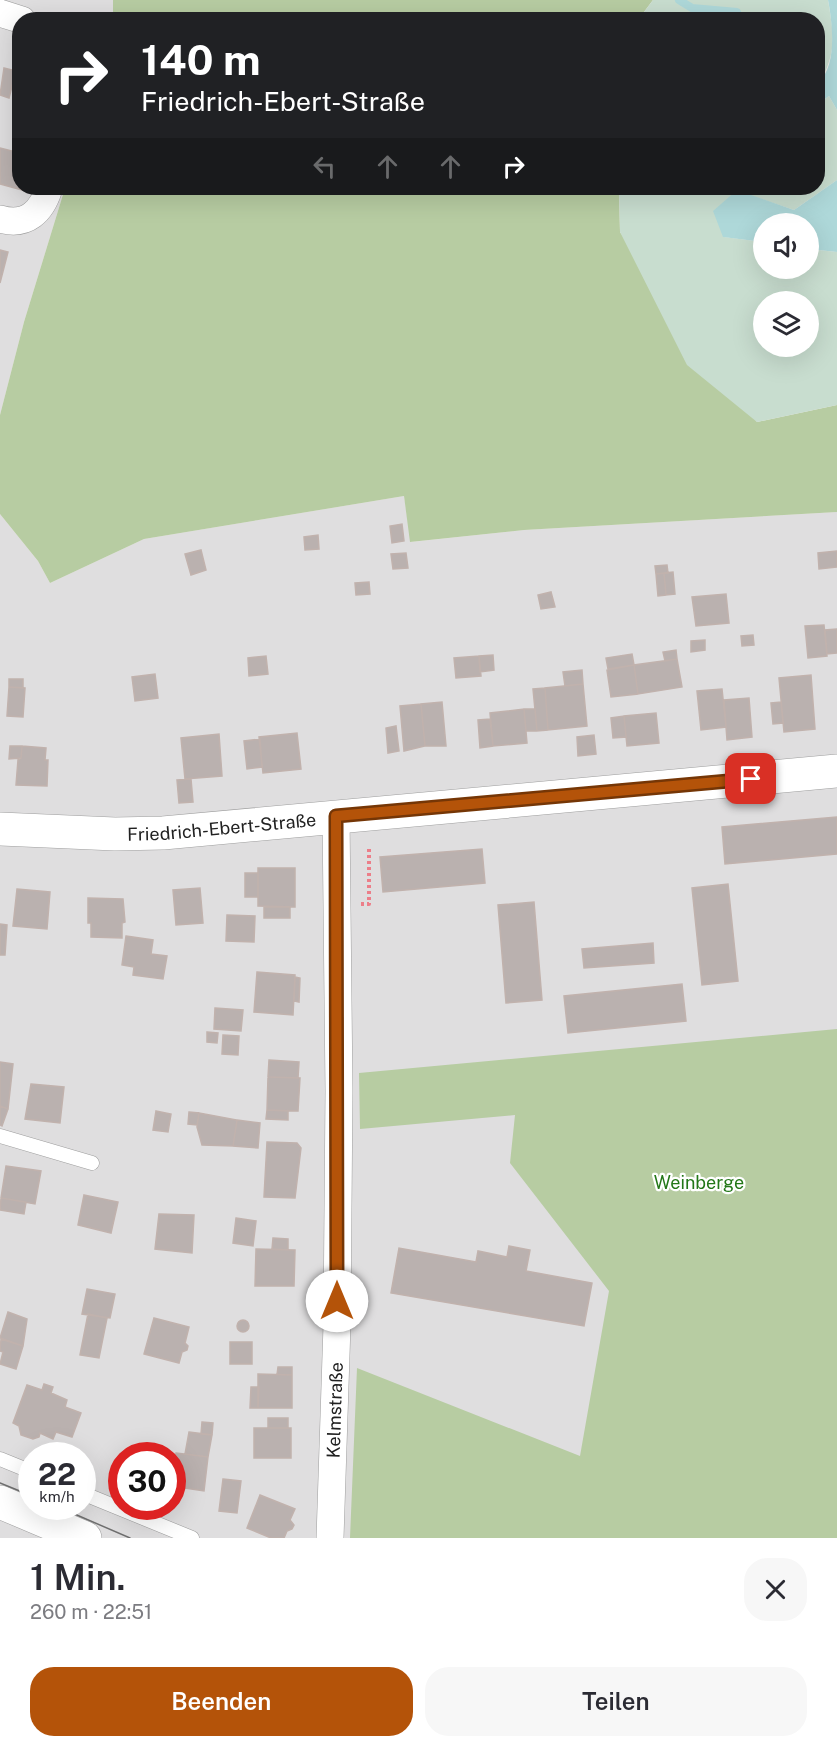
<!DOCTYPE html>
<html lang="de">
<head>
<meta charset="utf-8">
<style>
	body { margin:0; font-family:"Public Sans",sans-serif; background:#f7f7f7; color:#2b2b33; height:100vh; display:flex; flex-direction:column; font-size:22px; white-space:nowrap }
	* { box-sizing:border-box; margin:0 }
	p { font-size:20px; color:#7c7c81 }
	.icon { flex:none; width:33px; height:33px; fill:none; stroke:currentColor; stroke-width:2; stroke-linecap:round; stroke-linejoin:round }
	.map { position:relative; height:1538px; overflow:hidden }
	.details { display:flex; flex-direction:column; background:#fff; flex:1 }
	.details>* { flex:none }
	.hud { position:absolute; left:12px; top:12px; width:813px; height:183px; border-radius:24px; box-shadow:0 6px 24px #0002; background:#202124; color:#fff; overflow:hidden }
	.fabs { position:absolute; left:753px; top:213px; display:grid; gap:12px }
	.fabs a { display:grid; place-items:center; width:66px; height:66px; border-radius:50%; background:#fff; box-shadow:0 6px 24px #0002; font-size:30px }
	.speed { position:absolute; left:18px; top:1442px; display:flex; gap:12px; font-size:30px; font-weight:700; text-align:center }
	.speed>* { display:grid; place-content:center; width:78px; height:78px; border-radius:50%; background:#fff; box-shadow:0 6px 24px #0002; line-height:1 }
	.speed small { font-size:15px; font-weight:400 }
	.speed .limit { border:9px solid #d22; background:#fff; color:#111 }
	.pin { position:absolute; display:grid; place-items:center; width:51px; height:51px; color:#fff; margin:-26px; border-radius:12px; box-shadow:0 3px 9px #0006 }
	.me { position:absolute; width:66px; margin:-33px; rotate:0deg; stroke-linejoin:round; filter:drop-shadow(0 0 4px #0008) }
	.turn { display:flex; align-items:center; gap:21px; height:126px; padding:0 30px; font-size:27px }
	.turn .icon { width:78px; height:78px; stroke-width:2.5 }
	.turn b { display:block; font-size:42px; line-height:51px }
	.lanes { display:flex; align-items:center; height:57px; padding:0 30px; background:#0003; justify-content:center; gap:30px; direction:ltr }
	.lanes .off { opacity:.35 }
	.round { display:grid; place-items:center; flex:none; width:63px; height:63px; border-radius:24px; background:#f7f7f7 }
	.headline { display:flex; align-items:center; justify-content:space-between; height:102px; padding:0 30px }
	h1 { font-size:36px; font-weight:600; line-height:45px }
	.primary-button { display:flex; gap:12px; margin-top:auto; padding:12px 30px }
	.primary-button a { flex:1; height:69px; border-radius:24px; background:#b45309; color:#fff; font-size:24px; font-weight:600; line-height:69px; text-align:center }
	.primary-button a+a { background:#f7f7f7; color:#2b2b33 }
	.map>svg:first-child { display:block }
	.residential { fill:#dfdedf; fill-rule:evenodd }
	.forest { fill:#b7cca2 }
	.wetland { fill:#c8ddcf; fill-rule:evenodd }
	.water { fill:#aed8d9 }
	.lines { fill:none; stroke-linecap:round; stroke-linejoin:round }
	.stream { stroke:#aed8d9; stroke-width:8 }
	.building { fill:#bab1af; stroke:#c1b2ad; stroke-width:1.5 }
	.service-casing { stroke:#9e9e9e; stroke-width:15 }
	.minor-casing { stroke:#9e9e9e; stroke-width:28 }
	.tertiary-casing { stroke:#9e9e9e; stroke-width:34 }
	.path { stroke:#ec7e89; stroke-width:4; stroke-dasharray:3 3; stroke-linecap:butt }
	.service { stroke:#fff; stroke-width:14 }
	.minor { stroke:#fff; stroke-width:27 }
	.tertiary { stroke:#fff; stroke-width:33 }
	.tram { stroke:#6f6f6f; stroke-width:1.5 }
	.route-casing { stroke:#753606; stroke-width:15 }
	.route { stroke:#b45309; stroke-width:10 }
	.labels { text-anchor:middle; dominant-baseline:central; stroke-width:4.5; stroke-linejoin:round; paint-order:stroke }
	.street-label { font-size:18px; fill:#212121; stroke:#fff }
	.park-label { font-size:18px; fill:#237718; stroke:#fff }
</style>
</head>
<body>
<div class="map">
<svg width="837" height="1538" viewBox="0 0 837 1538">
	<rect width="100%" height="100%" fill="#f1ede9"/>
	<!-- residential -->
	<path class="residential" d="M0 0H113V19L20 20V188H65L24 322 0 415Z
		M0 491V514L38 561 50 583 144 539 404 496 411 542 524 530 837 512V1538H0ZM32 1455H82V1506H32ZM122 1455H172V1506H122Z"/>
	<!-- forest -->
	<path class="forest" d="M113 0H653L638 20H113Z
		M65 188H619L620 232 757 422 837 405V512L524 530 410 542 404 496 144 539 50 583 38 561 0 514V415L24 322Z
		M837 1029V1538H350L357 1368 580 1456 609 1291 510 1163 515 1115 360 1129 359 1073Z"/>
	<!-- wetland -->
	<path class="wetland" d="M653 0H828C834 37 837 51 819 84L818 20H638Z
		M829 96 837 110V180L794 210 737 191 724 237 763 242 764 268H808L809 249 837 252V405L757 422 687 365 620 232 619 188H818V104ZM764 302H808V346H764Z"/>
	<!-- water -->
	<path class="water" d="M828 0H837V110L829 96 818 104V83C837 66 833 26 828 0Z
		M837 180V252L809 249 808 224H764L763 242 723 237 713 211 737 190 794 210Z"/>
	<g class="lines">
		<!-- stream -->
		<path class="stream" d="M679 0 692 8 737 12 739 20"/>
	</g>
	<!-- building -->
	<path class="building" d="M4 68 16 71 9 98 0 95Z
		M0 148 20 153V188H27L26 191 0 184Z
		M0 250 8 252 0 283Z
		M402 524 404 541 392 543 390 526Z
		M318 535 319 549 305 550 304 537Z
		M201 550 206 570 191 575 185 554Z
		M837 551V567L819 569 818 553Z
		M406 553 408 568 393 569 391 554Z
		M667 565 668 573 656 574 655 566Z
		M673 572 675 594 666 595 664 573Z
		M664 573 666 595 658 596 656 574Z
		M369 582 370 594 356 595 355 583Z
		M551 592 555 607 541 609 538 595Z
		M726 594 729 623 696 626 692 597Z
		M824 625 827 656 808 658 805 626Z
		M837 629V653L827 654 825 630Z
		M753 635 754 645 742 646 741 636Z
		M705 640V650L691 652V641Z
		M676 650 677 659 665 661 663 652Z
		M632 654 634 665 608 669 606 658Z
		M493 655 494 670 480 672 479 656Z
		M266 656 268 674 249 676 248 658Z
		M479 656 481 676 456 678 454 658Z
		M677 659 682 687 638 694 634 665Z
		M634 665 638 694 611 697 607 670Z
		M582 670 583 684 565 686 563 672Z
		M155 674 158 698 135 701 132 677Z
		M811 675 815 729 784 732 779 678Z
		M9 679H23V688L9 687Z
		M583 684 587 726 548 730 545 688Z
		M9 687 25 688 23 717 7 716Z
		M545 688 548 730 537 731 533 689Z
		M722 689 726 727 701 730 697 691Z
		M749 698 752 737 727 740 724 700Z
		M442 702 446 746H425L421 704Z
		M781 702 783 723 773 724 771 703Z
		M421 704 425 746 404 751 400 706Z
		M524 709 527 743 493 746 490 713Z
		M524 709H535L537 731H526Z
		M656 713 659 743 627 746 624 716Z
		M624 716 626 737 613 738 611 718Z
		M490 719 493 746 480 748 478 720Z
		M396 726 399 751 388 753 386 728Z
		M297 733 301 769 263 773 259 737Z
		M219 734 222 776 185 779 181 738Z
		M594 735 596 754 578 756 577 737Z
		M260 739 262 767 247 769 244 741Z
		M10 746H22L21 758 9 759Z
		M22 746 46 748 45 760H48L47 786 16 785 18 760 21 758Z
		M191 779 193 802 179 803 177 780Z
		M837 817V854L725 864 722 827Z
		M482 849 485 883 383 892 380 857Z
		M258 868H295V907L258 906Z
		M245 873H258V897H245Z
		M728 884 738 981 702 985 692 888Z
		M200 888 203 923 176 925 173 890Z
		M17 889 50 892 47 929 13 926Z
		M88 898 123 899 125 922 122 923V938L91 937V923H88Z
		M534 902 542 1000 506 1003 498 905Z
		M264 907H290V918H264Z
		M227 915 255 916 254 942 226 941Z
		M0 924 7 925 5 955H0Z
		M126 936 153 940 151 954 167 956 163 979 133 975 134 967 122 965Z
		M653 943 654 963 584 968 582 949Z
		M257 972 295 975 293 1015 254 1012Z
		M295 977 300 978 299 1002 294 1001Z
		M682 984 686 1021 568 1033 564 996Z
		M215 1008 243 1010 241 1031 214 1029Z
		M207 1032 218 1033 217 1043 207 1042Z
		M223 1035 239 1036 238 1055 222 1054Z
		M269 1060 299 1062 298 1078 268 1077Z
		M0 1062 13 1064 8 1109 0 1106Z
		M268 1077 300 1078 298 1111 267 1110Z
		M31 1084 64 1087 60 1123 25 1119Z
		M0 1106 8 1109 2 1126 0 1125Z
		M267 1110 288 1111V1120L266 1119Z
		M156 1111 171 1114 168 1132 153 1130Z
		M189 1112 199 1113 197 1125 188 1124Z
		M199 1113 237 1120 233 1146 202 1145 197 1127Z
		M237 1120 260 1123 258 1148 233 1146Z
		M267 1142 297 1143 301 1148 295 1198 264 1197Z
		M6 1166 41 1171 35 1204 1 1198Z
		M84 1195 118 1202 111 1233 78 1225Z
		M1 1198 26 1202 24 1214 0 1210Z
		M159 1214 194 1215 192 1253 155 1249Z
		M236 1218 256 1221 253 1246 233 1243Z
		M273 1238 288 1239V1250L272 1249Z
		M509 1246 530 1250 526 1271 592 1283 584 1326 391 1293 399 1248 476 1262 478 1251 507 1257Z
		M256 1249 295 1250 294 1286H255Z
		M87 1289 115 1294 110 1318 82 1314Z
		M8 1312 27 1319 23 1346 0 1338Z
		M88 1314 107 1318 99 1358 80 1355Z
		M154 1318 189 1327 185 1343 188 1346 187 1350 182 1352 179 1363 144 1354Z
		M237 1326a6 6 0 1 1 12 0a6 6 0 1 1-12 0Z
		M1 1339 23 1346 16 1369 0 1364 3 1352 0 1351Z
		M230 1342H252V1364H230Z
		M278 1367H292V1375H277Z
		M258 1374 292 1375V1408H258Z
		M44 1384 53 1387 51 1393 67 1400 65 1407 81 1413 72 1437 56 1432 53 1439 40 1433 39 1437 33 1439 21 1435 19 1426 13 1423 27 1385 42 1390Z
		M251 1387H259L258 1408H250Z
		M268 1418H288V1428H268Z
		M202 1422 213 1423 212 1435 201 1434Z
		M254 1428H291V1458H254Z
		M189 1432 212 1435 208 1457 185 1454Z
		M176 1453 208 1457 204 1491 172 1486Z
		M223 1479 241 1481 237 1513 219 1511Z
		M260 1495 295 1509 290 1520 294 1525 292 1529 287 1531 284 1538H271L247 1528Z"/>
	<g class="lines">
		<defs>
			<path id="service" d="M0 1136 92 1163
				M0 1459 32 1472
				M82 1493 192 1538"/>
			<g id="minor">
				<path d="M0 13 22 20"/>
				<path d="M0 219C27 227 42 211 49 188"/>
				<path id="s1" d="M330 1538 337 1325 339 1091 336 816"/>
			</g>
			<g id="tertiary">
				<path id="s2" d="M0 829 115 834 163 833 837 771"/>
				<path d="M0 1502 85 1538"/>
			</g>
		</defs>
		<!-- service casing -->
		<use href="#service" class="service-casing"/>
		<!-- minor casing -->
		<use href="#minor" class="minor-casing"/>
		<!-- tertiary casing -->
		<use href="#tertiary" class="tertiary-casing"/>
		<!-- path -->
		<path class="path" d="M361 904H369V849"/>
		<!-- service -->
		<use href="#service" class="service"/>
		<!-- minor -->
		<use href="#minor" class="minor"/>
		<!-- tertiary -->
		<use href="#tertiary" class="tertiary"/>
		<!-- tram -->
		<path class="tram" d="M0 1483 32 1496
			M56 1506 130 1538"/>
	</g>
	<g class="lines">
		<defs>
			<path id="route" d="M337 1301 336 816 751 779"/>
		</defs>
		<!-- route casing -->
		<use href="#route" class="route-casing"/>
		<!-- route -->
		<use href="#route" class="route"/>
	</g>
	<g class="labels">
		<!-- street labels -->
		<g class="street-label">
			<text stroke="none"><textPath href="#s2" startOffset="222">Friedrich-Ebert-Straße</textPath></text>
			<text stroke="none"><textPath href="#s1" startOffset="128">Kelmstraße</textPath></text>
		</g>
		<!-- park labels -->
		<g class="park-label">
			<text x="699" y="1182">Weinberge</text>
		</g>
	</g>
</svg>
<div class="fabs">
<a><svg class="icon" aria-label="sound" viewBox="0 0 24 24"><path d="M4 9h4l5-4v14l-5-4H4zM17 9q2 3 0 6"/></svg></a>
<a><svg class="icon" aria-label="layers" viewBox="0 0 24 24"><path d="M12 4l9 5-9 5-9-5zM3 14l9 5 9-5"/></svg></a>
</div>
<div class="speed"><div>22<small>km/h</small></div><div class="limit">30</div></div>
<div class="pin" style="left:751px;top:779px;background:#d93025"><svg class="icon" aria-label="arrive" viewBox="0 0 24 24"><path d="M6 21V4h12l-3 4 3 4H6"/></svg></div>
<svg class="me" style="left:337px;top:1301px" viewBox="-20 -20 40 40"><circle r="19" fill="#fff"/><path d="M0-13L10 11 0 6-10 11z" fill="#b45309"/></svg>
<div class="hud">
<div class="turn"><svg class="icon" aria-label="right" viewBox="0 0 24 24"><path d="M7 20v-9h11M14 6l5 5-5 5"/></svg><div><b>140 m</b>Friedrich-Ebert-Straße</div></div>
<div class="lanes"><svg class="icon off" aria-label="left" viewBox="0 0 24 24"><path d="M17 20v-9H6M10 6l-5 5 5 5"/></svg><svg class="icon off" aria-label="ahead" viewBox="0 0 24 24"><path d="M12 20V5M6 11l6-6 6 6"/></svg><svg class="icon off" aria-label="ahead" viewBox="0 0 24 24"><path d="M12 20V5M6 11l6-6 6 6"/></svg><svg class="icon" aria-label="right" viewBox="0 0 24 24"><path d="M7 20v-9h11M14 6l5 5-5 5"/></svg></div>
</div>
</div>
<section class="details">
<div class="headline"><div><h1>1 Min.</h1><p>260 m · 22:51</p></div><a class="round"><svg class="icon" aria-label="close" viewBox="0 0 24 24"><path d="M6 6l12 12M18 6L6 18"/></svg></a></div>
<div class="primary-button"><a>Beenden</a><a>Teilen</a></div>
</section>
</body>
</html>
